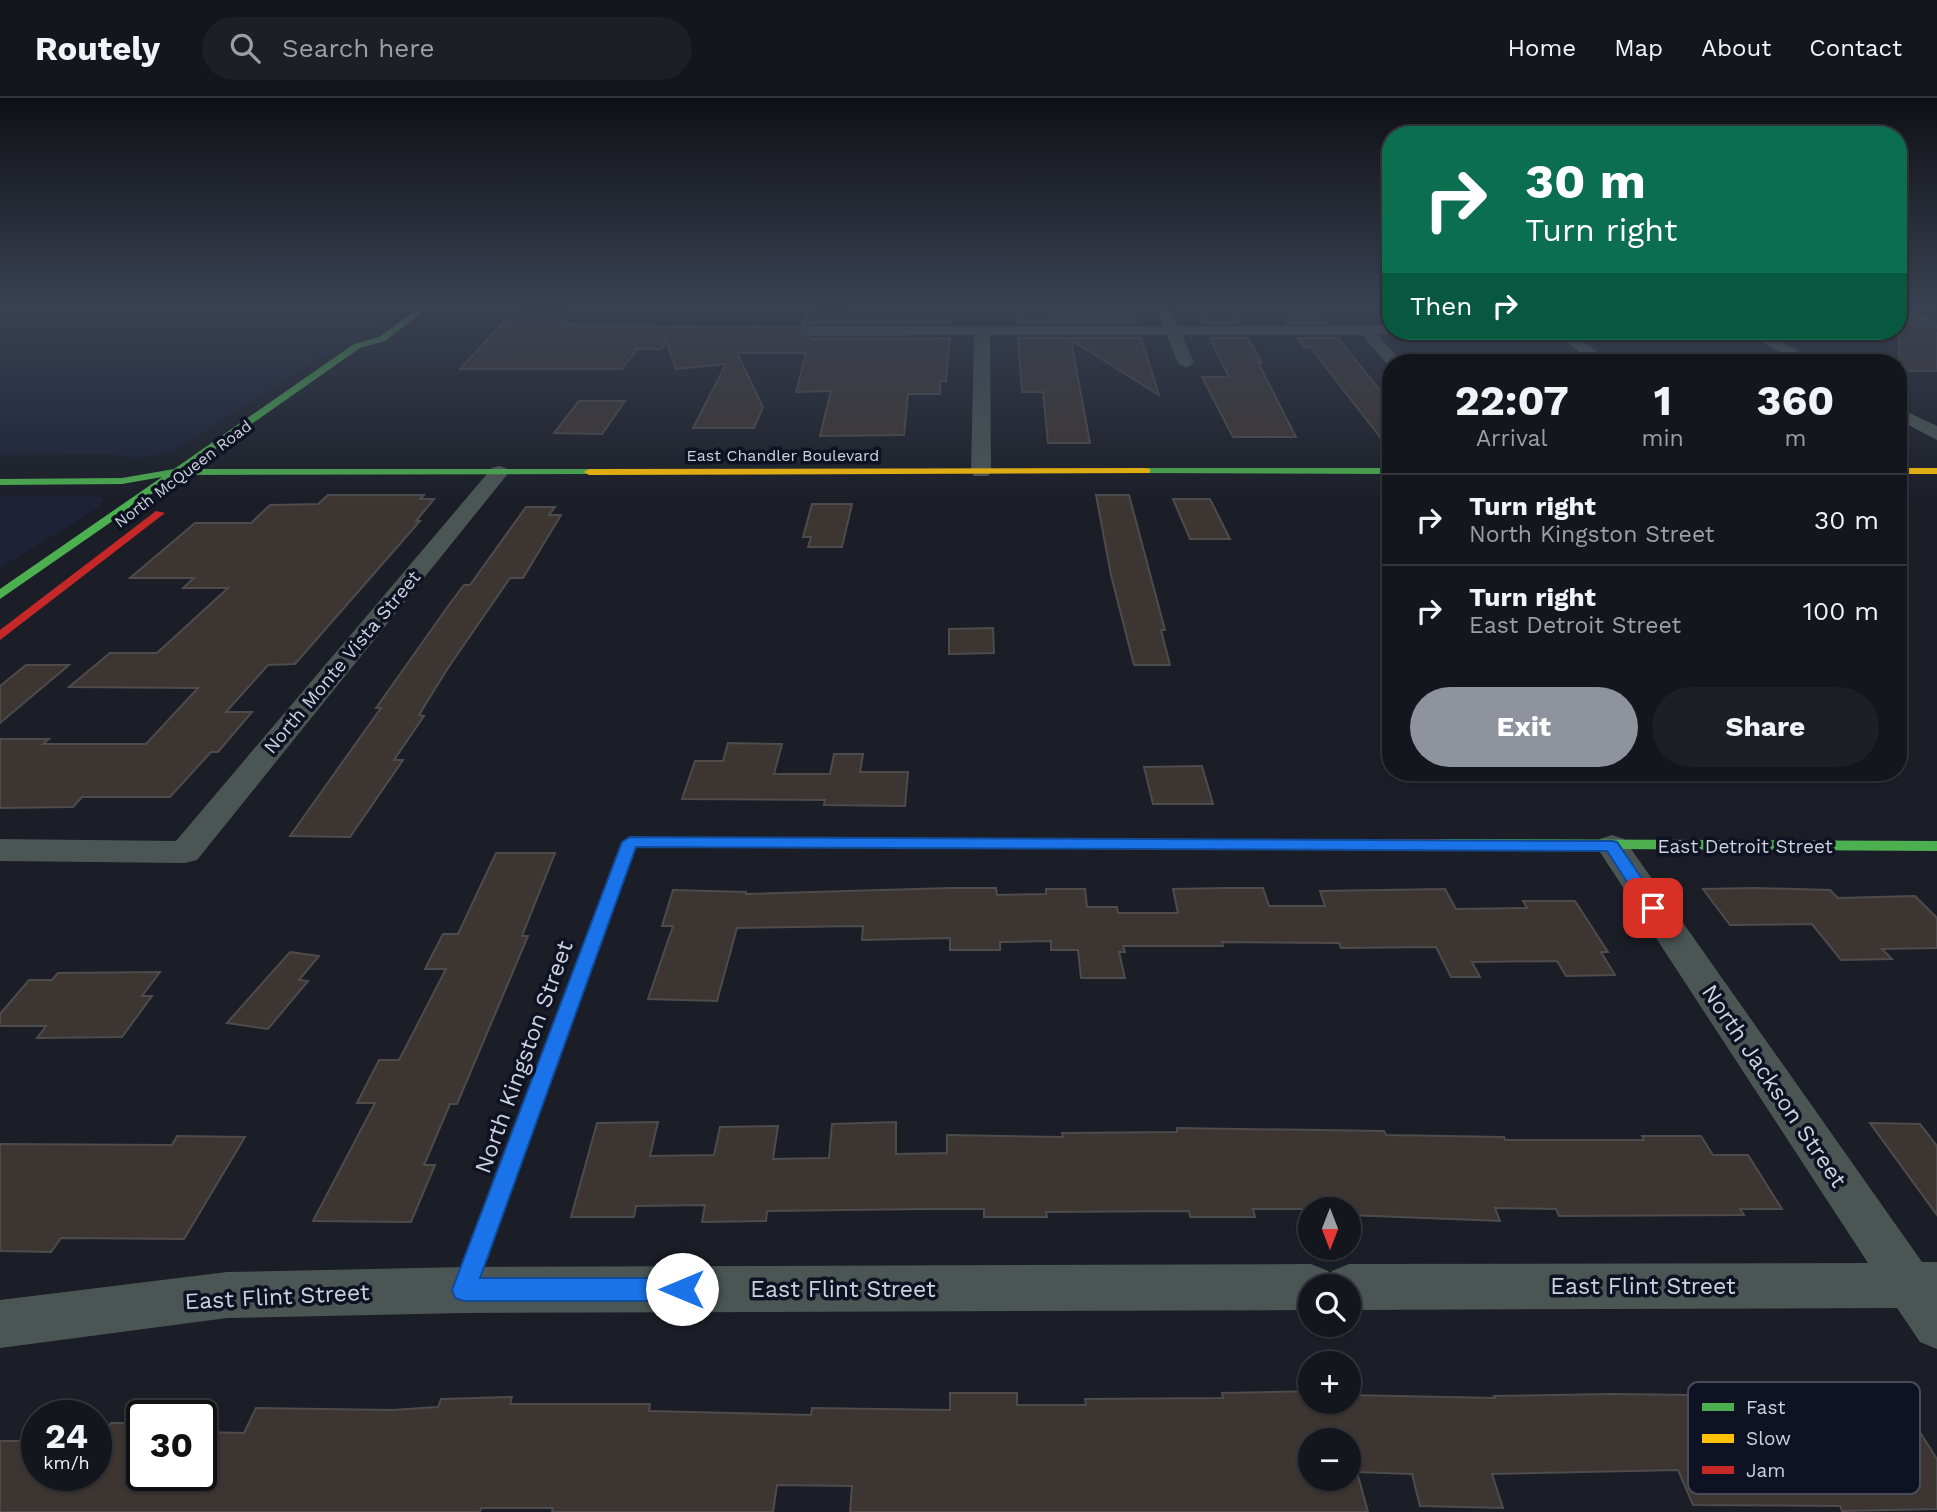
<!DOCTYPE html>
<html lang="en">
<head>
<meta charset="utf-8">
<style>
	body { margin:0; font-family:"Work Sans",sans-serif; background:#1d1f26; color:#f1f3f6; height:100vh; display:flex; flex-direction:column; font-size:26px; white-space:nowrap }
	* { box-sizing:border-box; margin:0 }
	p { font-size:23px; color:#9d9fa4 }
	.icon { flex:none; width:38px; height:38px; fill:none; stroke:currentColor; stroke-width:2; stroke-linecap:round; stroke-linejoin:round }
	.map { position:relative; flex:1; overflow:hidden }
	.side { position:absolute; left:1382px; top:256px; width:525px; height:427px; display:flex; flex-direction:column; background:#14161d; border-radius:28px; box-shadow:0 2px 5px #0004,0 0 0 2px #33353b }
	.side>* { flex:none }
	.hud { position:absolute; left:1382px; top:28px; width:525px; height:214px; border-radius:28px; box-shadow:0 2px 5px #0004,0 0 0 2px #33353b; background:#0b6e4f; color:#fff; overflow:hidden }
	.needle { width:46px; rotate:180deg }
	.controls { position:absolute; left:1298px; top:1099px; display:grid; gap:14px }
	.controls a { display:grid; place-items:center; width:63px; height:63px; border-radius:50%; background:#14161d; box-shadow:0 2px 5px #0004,0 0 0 2px #33353b; font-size:35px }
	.speed { position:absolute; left:21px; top:1302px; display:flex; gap:14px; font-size:35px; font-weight:700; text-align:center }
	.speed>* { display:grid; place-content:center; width:91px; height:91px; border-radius:50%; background:#14161d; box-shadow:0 2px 5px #0004,0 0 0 2px #33353b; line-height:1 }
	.speed small { font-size:18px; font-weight:400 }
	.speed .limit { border:4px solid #111; border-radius:10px; background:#fff; color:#111 }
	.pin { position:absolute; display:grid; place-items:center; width:60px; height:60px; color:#fff; margin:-30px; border-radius:14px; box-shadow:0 4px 10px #0006 }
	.me { position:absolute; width:77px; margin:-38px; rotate:270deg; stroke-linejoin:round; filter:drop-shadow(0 0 5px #0008) }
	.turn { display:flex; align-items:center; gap:24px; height:147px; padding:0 28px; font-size:32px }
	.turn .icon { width:91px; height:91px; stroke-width:2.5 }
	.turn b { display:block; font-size:49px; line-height:60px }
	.then { display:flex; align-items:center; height:66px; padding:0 28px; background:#0003; gap:14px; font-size:26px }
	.eta { display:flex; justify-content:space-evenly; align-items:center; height:119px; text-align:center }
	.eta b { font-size:42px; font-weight:700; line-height:49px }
	.cta { display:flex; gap:14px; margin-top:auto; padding:14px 28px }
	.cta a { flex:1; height:80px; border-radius:42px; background:#8f939e; color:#fff; font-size:28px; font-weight:700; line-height:80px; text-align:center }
	.cta a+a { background:#1d1f26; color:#f1f3f6 }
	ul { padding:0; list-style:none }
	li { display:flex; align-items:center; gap:21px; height:91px; padding:0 28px; border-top:2px solid #33353b }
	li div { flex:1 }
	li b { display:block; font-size:26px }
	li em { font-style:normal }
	header { display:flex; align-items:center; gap:42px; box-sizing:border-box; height:98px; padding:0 35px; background:#14161d; border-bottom:2px solid #33353b }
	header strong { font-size:33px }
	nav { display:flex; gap:38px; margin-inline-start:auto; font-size:24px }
	.search { width:490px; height:63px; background:#1d1f26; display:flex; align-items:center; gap:18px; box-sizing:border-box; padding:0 24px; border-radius:38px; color:#9d9fa4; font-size:26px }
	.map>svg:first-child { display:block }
	.built { fill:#1d2237 }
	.building { fill:#3d3531; stroke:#4e4b4c; stroke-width:2; fill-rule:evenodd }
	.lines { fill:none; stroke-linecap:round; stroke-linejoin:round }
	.street { fill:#4b5654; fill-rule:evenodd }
	.fast { fill:#4caf50; fill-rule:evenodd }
	.slow { fill:#ffc107; fill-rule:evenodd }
	.jam { fill:#c62828; fill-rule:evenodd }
	.route { fill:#1a73e8; stroke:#114b97; stroke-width:2 }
	.labels { text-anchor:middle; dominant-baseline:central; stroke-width:7; stroke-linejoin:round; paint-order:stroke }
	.far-street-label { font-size:16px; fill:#ced2de; stroke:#0e1222 }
	.street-label { font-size:19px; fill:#ced2de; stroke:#0e1222 }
	.near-street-label { font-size:23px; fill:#ced2de; stroke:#0e1222 }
	.key { fill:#0e1222; stroke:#484c5a; stroke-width:2 }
	.key-label { font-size:19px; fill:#ced2de }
</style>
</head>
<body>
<header>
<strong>Routely</strong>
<div class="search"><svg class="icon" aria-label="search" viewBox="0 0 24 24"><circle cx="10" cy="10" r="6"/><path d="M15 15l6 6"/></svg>Search here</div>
<nav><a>Home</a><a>Map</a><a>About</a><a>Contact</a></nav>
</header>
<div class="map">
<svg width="1937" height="1414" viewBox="0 0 1937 1414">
	<rect width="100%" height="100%" fill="#1b1e27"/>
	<!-- built -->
	<path class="built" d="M6 211 11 214 401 212 353 246 314 264 174 353 138 360 108 356 0 357V212Z
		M0 397H86L104 400 101 408 0 470Z"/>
	<!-- building -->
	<path class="building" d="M516 211H574L562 226H580L579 228 802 229 807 216 819 214 952 215 951 225H811L801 232 811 241 950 240 946 283H940V296H908L904 337 820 338 831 293 796 294 806 255H737L763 309 754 330H693L726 266 676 271 666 243 661 251H637L622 271H460Z
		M1017 216 1133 217 1136 225H1017Z
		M1198 216H1236L1241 225H1203Z
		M1281 216 1321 217 1327 225H1287Z
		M1899 219 1937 234V273H1899Z
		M1018 240H1141L1159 297 1071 242 1090 345H1048L1043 294H1022Z
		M1210 240H1248L1262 265 1258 264 1296 339H1233L1202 279H1229Z
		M1297 240H1338L1391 306V353L1310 249H1304Z
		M579 303H625L602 336 554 335Z
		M328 397H424L420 401H434L416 423H420L295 566 268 567 226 614H252L218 654H211L170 699H82L73 709 0 710V641H49L43 646H146L198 590 69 589 110 555H157L228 490H183L194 480H130L195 425H251L270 407 318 406Z
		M1096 397H1129L1165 532H1161L1170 567H1134L1111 477Z
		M1173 401H1210L1230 441H1190Z
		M812 406H852L842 449H808L811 439H803Z
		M526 409H555L549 417H561L523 480H510L448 570 419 617 424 618 394 662H403L350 739 290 738 381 610H376L451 504 464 487H470Z
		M993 530 994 555 949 556V531Z
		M26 567H69L0 625V588Z
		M728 645 782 646 774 676H830L834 656H863L860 674H908L905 708 824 707 825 702 682 701 695 663H723Z
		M1202 668 1213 706H1153L1144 669Z
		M496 755H555L522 838H528L501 902 457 1006H450L424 1067H435L411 1124 313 1123 375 1005H357L379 962H399L446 871H425L443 836H458Z
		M950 790H996L997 797 1046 796V791H1085L1087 809H1117L1118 815H1178L1173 791 1225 790H1263L1269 808H1325L1320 793 1445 791 1456 811 1527 810 1523 803H1575L1608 854H1601L1615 877 1566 878 1557 863 1472 864 1480 879H1451L1436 849 1341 850 1339 845 1222 844 1223 848H1123L1125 854H1119L1125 880H1081L1078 852H1051V843L1000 844V852H950V840L862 842 863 828 737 830 717 903 648 901 673 828H662L673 792 746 794V796Z
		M1756 790 1830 792 1838 800 1915 798 1937 820V850L1882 851 1892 861 1841 862 1812 826 1730 827 1703 791Z
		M290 854 319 858 299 882 308 883 268 931 227 925Z
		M160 874 142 898H152L122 939 37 940 46 928H0V916L29 882H52L58 875Z
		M658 1024 650 1058 714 1057 720 1029 778 1028 773 1061 829 1060 832 1026 896 1024V1056L947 1055V1037L1063 1039 1062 1035 1177 1034V1030L1384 1033 1386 1037 1504 1039 1505 1042H1644L1642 1038H1701L1713 1057H1748L1782 1111H1740L1744 1117 1559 1118 1556 1111 1495 1110 1500 1123 1349 1117V1111H1311V1114L1310 1111H1253L1255 1119H1190L1189 1113 1046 1114 1047 1119H984V1111H926L767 1113 766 1123 702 1124 705 1107 636 1108 634 1119H571L597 1025Z
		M1870 1025 1920 1026 1937 1048V1117Z
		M177 1038 245 1039 184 1141 61 1140 51 1154 0 1153V1046L172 1047Z
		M1311 1293V1304H1349V1297L1495 1300 1494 1298 1611 1296 1779 1298 1777 1295 1843 1294 1850 1306H1902L1937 1361V1411L1842 1413 1840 1408 1693 1407 1678 1372 1492 1376 1503 1410 1420 1408 1412 1376 1357 1374 1368 1414H850L852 1388 777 1387 773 1414H552L553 1410H481L480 1414H0V1343H37V1377H96V1350L111 1325H142V1377H201V1334L244 1335 256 1310 392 1312 438 1309 441 1301 512 1299 510 1306H650L649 1313 811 1317 812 1310 950 1312V1295H1017V1307H1086L1085 1301 1223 1300 1222 1295ZM1311 1342H1349V1381H1311Z"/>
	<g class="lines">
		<!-- street -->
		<path class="street" d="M1155 208H1169L1178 228 1391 227V233H1398L1396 235 1378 237 1402 264H1391V268L1388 267 1362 237H1182L1194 265 1186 270 1178 265 1167 237H990L991 374 988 378H974L971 374 974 237 811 238 803 233 811 228H1163Z
			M1899 208 1937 223V232L1899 216Z
			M1553 233H1570L1610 264H1592Z
			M1744 233H1763L1816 264H1797Z
			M1899 310 1937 328V342L1899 322Z
			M499 368 506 370 509 374 506 378 197 762 185 765 0 763V741L176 743 492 370Z
			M1612 737 1624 741 1922 1164H1937V1251L1920 1244 1897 1210 1349 1212V1188H1311V1212L464 1215 227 1220 0 1250V1202L227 1174 464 1169 1311 1166 1328 1173 1330 1177 1332 1173 1349 1166 1868 1165 1596 748 1600 741Z"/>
		<!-- fast -->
		<path class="fast" d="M422 208H430L385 243 360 250 187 371H589L593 372V376L179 377 0 501V491L162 379 122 386 0 387V381L122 380 174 371 354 246 379 239Z
			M1146 370H1391V376L1142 375V371Z
			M630 739 831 740 839 745 831 750 636 749 476 1192 473 1200 464 1203 455 1200 452 1192 622 744Z
			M1440 741 1937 743V753L1434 750 1432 746Z"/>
		<!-- slow -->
		<path class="slow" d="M1146 370 1150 371V375L589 377 584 374 589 371Z
			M1899 370H1937V376H1899Z
			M831 740 1127 741 1135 746 1127 751 825 749 823 745 825 741Z"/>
		<!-- jam -->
		<path class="jam" d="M156 413 165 415 0 542V532Z
			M1127 741H1440L1448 746 1440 751 1121 750 1119 746Z"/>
	</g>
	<!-- sky -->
	<linearGradient id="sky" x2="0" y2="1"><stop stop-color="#0f1015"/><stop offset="0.51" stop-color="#394152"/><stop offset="1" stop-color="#394152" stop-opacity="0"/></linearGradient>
	<rect width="1937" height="406" fill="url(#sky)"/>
	<!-- route -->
	<path class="route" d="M630 739 1612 743 1617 744 1662 810 1660 815H1647L1607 753 636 749 480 1180H682L691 1183 695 1191 691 1199 682 1203H464L455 1200 452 1192 622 744Z"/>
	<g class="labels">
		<!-- far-street labels -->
		<g class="far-street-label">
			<text x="783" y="357">East Chandler Boulevard</text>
			<text transform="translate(183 376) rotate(-37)">North McQueen Road</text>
		</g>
		<!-- street labels -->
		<g class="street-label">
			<text transform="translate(342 564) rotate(-50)">North Monte Vista Street</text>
			<text x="1745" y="748">East Detroit Street</text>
		</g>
		<!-- near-street labels -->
		<g class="near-street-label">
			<text transform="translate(524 959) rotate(-70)">North Kingston Street</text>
			<text transform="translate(1774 988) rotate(56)">North Jackson Street</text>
			<text x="1643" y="1188">East Flint Street</text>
			<text x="843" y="1191">East Flint Street</text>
			<text transform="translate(277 1199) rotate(-3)">East Flint Street</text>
		</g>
	</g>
	<!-- legend -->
	<rect x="1688" y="1284" width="232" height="112" rx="10" class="key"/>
	<rect x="1702" y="1305" width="32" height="8" fill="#4caf50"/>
	<rect x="1702" y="1336" width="32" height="9" fill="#ffc107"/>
	<rect x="1702" y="1368" width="32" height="8" fill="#c62828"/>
	<g class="key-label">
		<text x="1746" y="1316">Fast</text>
		<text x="1746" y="1347">Slow</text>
		<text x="1746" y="1379">Jam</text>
	</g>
</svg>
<div class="controls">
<a><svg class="needle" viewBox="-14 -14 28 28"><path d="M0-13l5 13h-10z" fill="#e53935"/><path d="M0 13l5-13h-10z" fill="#9d9fa4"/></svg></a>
<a><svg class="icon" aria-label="search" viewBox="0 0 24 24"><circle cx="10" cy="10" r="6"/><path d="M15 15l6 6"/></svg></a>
<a>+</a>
<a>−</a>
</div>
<div class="speed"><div>24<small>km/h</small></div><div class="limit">30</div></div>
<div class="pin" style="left:1653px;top:810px;background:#d93025"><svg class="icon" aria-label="arrive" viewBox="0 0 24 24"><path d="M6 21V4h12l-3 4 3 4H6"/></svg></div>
<svg class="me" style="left:682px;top:1191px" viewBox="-20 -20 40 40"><circle r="19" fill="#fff"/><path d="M0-13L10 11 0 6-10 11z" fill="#1a73e8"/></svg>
<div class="hud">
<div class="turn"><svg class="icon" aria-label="right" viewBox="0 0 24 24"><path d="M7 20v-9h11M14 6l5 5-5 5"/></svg><div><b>30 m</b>Turn right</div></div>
<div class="then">Then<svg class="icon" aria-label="right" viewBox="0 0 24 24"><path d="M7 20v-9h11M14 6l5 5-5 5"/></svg></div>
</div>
<section class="side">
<div class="eta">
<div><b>22:07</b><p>Arrival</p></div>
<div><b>1</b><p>min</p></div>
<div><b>360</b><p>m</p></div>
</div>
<ul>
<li><svg class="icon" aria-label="right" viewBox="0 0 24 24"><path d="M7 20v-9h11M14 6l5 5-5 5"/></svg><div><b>Turn right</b><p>North Kingston Street</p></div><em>30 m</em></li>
<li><svg class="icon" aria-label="right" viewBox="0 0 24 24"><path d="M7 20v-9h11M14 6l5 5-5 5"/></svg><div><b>Turn right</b><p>East Detroit Street</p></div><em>100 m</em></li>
</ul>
<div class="cta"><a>Exit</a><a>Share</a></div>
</section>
</div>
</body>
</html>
